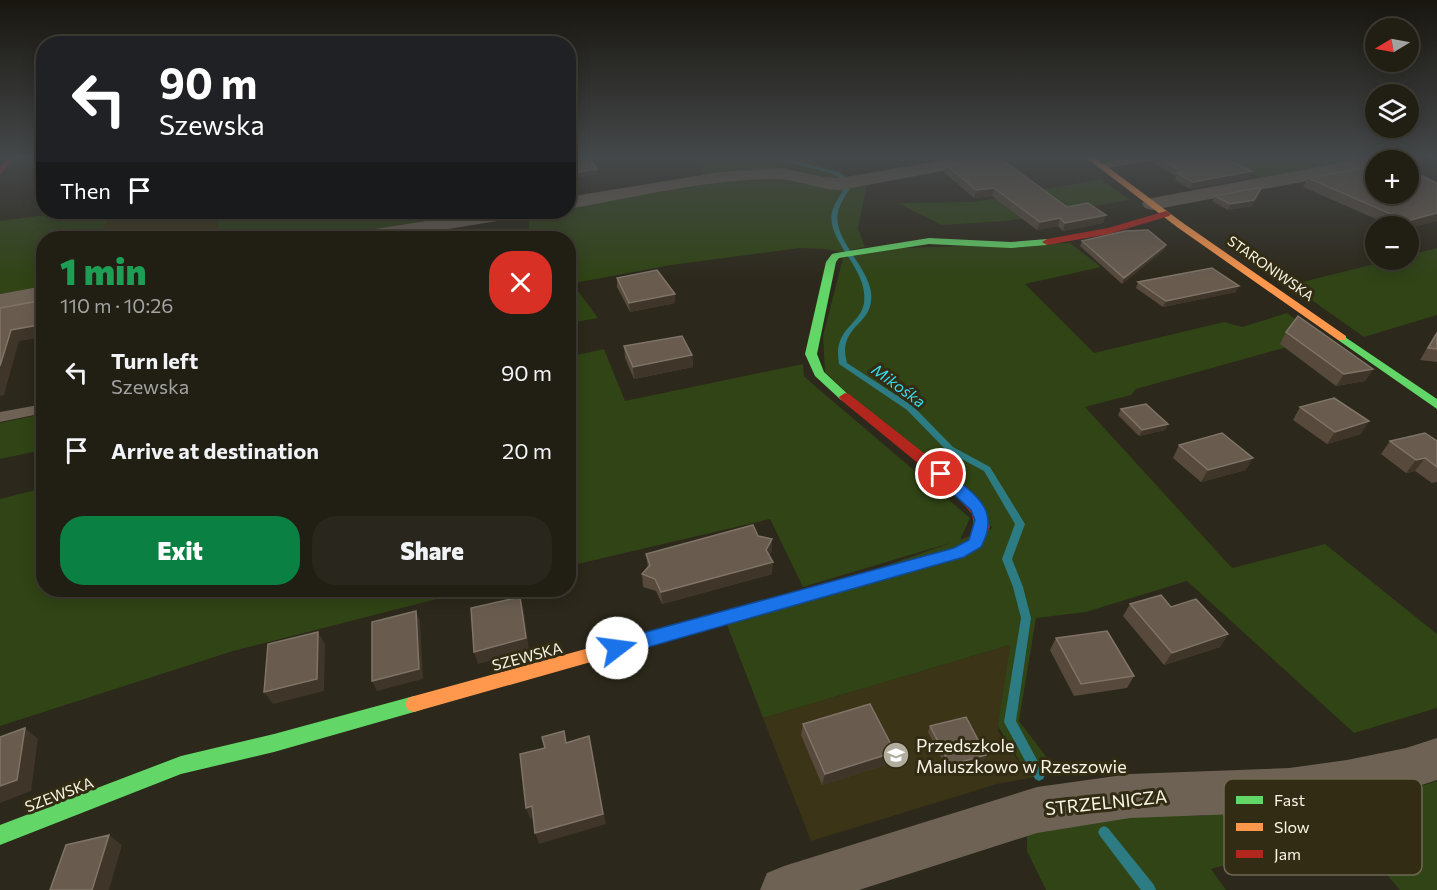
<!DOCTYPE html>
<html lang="en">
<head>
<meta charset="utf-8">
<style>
	body { margin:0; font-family:Commissioner,sans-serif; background:#29271d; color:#f1f3f6; height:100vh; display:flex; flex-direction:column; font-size:22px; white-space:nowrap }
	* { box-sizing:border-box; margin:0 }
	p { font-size:20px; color:#a2a2a0 }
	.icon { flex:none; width:33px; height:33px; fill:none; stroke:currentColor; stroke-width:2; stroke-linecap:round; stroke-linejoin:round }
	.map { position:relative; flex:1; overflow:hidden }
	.details { position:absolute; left:36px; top:231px; width:540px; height:366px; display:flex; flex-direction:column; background:#211e14; border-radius:24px; box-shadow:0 3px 15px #0003,0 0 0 2px #3e3c34 }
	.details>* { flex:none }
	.hud { position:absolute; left:36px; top:36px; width:540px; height:183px; border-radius:24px; box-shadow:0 3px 15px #0003,0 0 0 2px #3e3c34; background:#202124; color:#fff; overflow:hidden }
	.needle { width:39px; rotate:260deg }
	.fabs { position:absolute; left:1365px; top:18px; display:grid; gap:12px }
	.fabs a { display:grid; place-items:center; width:54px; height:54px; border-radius:50%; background:#211e14; box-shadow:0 3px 15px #0003,0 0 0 2px #3e3c34; font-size:30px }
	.pin { position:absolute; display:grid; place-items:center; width:51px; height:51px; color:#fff; margin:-26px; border:3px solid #fff; border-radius:50%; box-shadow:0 2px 6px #0007 }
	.me { position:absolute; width:66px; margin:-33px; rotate:75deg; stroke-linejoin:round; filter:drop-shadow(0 0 4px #0008) }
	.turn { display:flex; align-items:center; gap:21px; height:126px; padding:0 24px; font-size:27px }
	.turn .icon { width:78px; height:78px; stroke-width:2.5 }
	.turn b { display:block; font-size:42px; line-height:51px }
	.then { display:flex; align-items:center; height:57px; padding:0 24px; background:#0003; gap:12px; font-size:22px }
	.round { display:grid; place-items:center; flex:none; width:63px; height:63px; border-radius:24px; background:#29271d }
	.overview { display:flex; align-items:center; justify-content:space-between; height:102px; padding:0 24px }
	h1 { font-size:36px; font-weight:800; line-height:45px; color:#1e9e55 }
	.cta { display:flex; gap:12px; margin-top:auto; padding:12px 24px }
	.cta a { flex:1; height:69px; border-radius:24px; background:#0b8043; color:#fff; font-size:24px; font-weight:800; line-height:69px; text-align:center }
	.cta a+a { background:#29271d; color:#f1f3f6 }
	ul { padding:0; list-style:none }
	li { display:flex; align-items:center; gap:18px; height:78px; padding:0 24px }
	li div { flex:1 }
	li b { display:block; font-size:22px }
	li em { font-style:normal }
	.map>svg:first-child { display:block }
	.built { fill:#3c3417 }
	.green { fill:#304415 }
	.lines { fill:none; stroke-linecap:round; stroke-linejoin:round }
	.stream { fill:#2d7b83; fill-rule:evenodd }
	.lane { fill:#6d6254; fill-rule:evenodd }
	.street { fill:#6d6254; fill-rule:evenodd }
	.fast { fill:#63d668; fill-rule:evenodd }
	.slow { fill:#ff974d; fill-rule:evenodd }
	.jam { fill:#b3261e; fill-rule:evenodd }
	.wall { fill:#574a3d }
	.shaded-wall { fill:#3f3528 }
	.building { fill:#695c4f; stroke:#7f7467; stroke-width:1.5 }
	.route { fill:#1a73e8; stroke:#114b97; stroke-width:1.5 }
	.labels { text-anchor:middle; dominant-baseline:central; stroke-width:6; stroke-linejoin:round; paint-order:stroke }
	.far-street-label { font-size:14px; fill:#f9f5e6; stroke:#332c14 }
	.street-label { font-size:15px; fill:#f9f5e6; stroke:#332c14 }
	.water-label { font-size:16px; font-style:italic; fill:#35def0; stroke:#332c14 }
	.near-poi-label { font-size:18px; fill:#f9f5e6; stroke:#332c14; text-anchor:start }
	.near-street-label { font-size:18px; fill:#f9f5e6; stroke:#332c14 }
	.key { fill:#332c14; stroke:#6e6853; stroke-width:1.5 }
	.key-label { font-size:16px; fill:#f9f5e6 }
</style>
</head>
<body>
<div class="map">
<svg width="1437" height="890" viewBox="0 0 1437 890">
	<rect width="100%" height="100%" fill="#2c281b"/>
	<!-- built -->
	<path class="built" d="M111 212H221L215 238H100Z
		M1010 645 998 731 1030 778 997 784 811 841 763 718Z"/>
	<!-- green -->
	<path class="green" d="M690 156H853L815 162 841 171 851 178 828 181 792 168 689 177 703 174Z
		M1219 156H1385L1263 179Z
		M756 178 867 183 858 229 865 247 841 252 825 249 800 248 671 265 569 284 568 238H529V214L568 212 569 206 701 182Z
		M1101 179 1130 200 1007 221 942 225 897 203 975 202Z
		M68 212H111L100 238H44L43 287 0 294V221Z
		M221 212H440L441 218 321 238H215Z
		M1070 243 1101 267 1025 284 1094 353 1224 322 1242 327 1287 313 1320 338 1136 389 1131 395 1085 407 1232 568 1325 544 1437 634V708L1354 733 1187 581 1086 612 1036 618 1019 721 1054 767 1030 778 998 726 1010 645 763 718 726 622 993 528 825 372 823 336 843 258 900 248Z
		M1437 248V315L1364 337 1290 285 1391 260H1408L1409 255Z
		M578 291 598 318 569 323V293Z
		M604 349 625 401 803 364 804 376 815 386 970 518 960 540 803 587 770 519 569 566 568 357Z
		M43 414V450L0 459V423Z
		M43 488 44 590H472L233 651 0 726V499Z
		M1437 781V890H1400L1349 831 1353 807Z
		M1230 810H1269L1310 842 1211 869 1226 890H1046L1027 851V834L1152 813 1201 816Z"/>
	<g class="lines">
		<!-- stream -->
		<path class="stream" d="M768 156H775L838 172 846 177 851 187C846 195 840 203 838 212 832 238 867 265 871 292 874 318 855 321 847 340 844 348 845 355 847 363L913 406 953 447 990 467 1025 524 1012 559 1023 587 1031 618 1016 721 1043 771 1045 775 1043 779 1039 781 1035 779 1004 722 1021 618 1013 587 1002 559 1015 524 984 471 947 451 907 410 839 364C838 356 837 349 840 341 847 322 867 318 864 293 862 265 826 238 832 212 834 203 841 195 845 187L842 179 834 174 768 157Z
			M1104 826 1108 828 1154 885 1156 890H1141L1100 836 1098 832 1100 828Z"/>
		<!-- lane -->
		<path class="lane" d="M1148 156H1167L1163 159 1101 169 1096 166 1101 163Z
			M44 404V413L0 422V412Z"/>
		<!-- street -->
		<path class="street" d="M968 156H1006L1003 160 997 161 840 190C817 190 796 178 772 179 704 180 636 197 568 209V197L721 172 782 168 824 177 840 178Z
			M1421 156 1418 160 1408 162 1376 160V168L1152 210 1145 208 1142 204 1145 200 1152 198 1377 156Z
			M482 212H527L524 216 517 218 392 238H345L348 233 356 232Z
			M44 286V300L0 308V294Z
			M1437 738V780L1406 790 1347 804 1289 812 1130 818 1037 833 859 890H760L767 873 784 866 1037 787 1130 774 1289 768 1347 760 1406 748Z"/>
		<!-- fast -->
		<path class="fast" d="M929 238 1011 242 1047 239 1052 242 1047 245 1011 248 929 244 839 258 836 262 817 354 824 372 851 397 845 401 841 400 815 376 805 354 826 262 832 254 836 253Z
			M1342 335 1437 399V409L1338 340V336Z
			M414 696 420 698 423 704 420 710 414 712 274 752 181 774 0 845V825L181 756 274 734Z"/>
		<!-- slow -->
		<path class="slow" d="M1084 156H1093L1183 223 1346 336V340H1338L1177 227Z
			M910 560 916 562 918 566 916 570 414 712 408 710 405 704 408 698 414 696Z"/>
		<!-- jam -->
		<path class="jam" d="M9 156H17L0 175V167Z
			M1166 211 1171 214 1169 216 1109 234 1047 245 1042 242 1047 239 1108 228Z
			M845 393 849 394 963 484 984 508 990 527 979 548 964 557 910 572 904 570 902 566 904 562 954 548 968 540 974 527 972 514 953 492 841 400 839 397Z"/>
	</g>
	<!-- wall -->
	<path class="wall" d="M568 156 597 169 598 174 575 178 568 168Z
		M922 156H966L929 160Z
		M1155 157 1249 178 1190 189 1175 180 1176 176 1152 163Z
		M947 165 1067 207 1106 215 1103 223 1063 231 1058 226 1037 230 992 196 974 198 945 173Z
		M1308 178 1437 183V221L1408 228V226H1392L1303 187Z
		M1262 187 1252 206 1228 210 1212 201 1215 196Z
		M1082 241 1164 250 1122 284 1080 246Z
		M617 278 675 294V303L630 312 617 287Z
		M1138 282 1236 292 1163 307 1136 288Z
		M1286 332 1373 369 1365 381 1336 386 1280 344Z
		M1437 332V362L1420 360 1434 336Z
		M624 346 692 355 693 367 634 379 625 358Z
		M1300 407 1361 434 1327 444 1293 420Z
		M1121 409 1168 424 1165 430 1139 436 1118 415Z
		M1390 441H1437V482L1432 483 1415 471 1406 473 1381 454Z
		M1179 445 1246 470 1201 482 1173 458Z
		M758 536 772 551 769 555 772 574 662 604 656 591 643 587 642 574 648 568 646 554Z
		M1130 604 1171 607 1228 634 1220 647 1164 665 1123 616Z
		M1056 638 1134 676 1127 688 1074 696 1050 650Z
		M803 724 891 763 822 785 801 735Z
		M930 726 986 755 983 761 948 771 928 732Z"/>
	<!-- shaded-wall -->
	<path class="shaded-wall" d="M929 156H966L929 160Z
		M597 169 598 174 575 178 574 173Z
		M1252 171 1249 178 1190 189 1193 182Z
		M1262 187 1252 206 1228 210 1230 204Z
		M994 188 992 196 974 198 976 190Z
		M1437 213V221L1408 228V226H1403L1407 221Z
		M1106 215 1103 223 1063 231 1065 223Z
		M1060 218 1058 226 1037 230 1040 222Z
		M1166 245 1164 250 1122 284 1124 278Z
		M1239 286 1236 292 1163 307 1166 301Z
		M675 294V303L630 312 629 303Z
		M44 324V337L19 341 4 395 0 396V366L11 330Z
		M692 355 693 367 634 379 633 367Z
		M1373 369 1365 381 1336 386 1344 374Z
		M1369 421 1361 434 1327 444 1335 432Z
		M1168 424 1165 430 1139 436 1142 430Z
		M1253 458 1246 470 1201 482 1208 470Z
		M1425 458 1415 471 1406 473 1416 460Z
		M772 539V551L766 562V550Z
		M773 562 772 574 662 604 661 592Z
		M520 597 524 610 529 650 478 664 474 652Z
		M416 611 420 621 423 679 377 691 372 681Z
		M318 632 325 644 324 691 273 704 264 692Z
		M1228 634 1220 647 1164 665 1172 653Z
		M25 728 38 739 31 791 0 803V786Z
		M592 748 606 824 539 844 535 833Z
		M895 752 891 763 822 785 825 774Z
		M986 755 983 761 948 771 950 765Z
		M532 806 535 817 530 819 526 808Z
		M109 835 122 845 109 890H92Z"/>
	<!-- building -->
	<path class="building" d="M568 156H588L597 169 574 173 568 164Z
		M997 156 1067 207 1088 203 1106 215 1065 223 1060 218 1040 222 994 188 976 190 947 165Z
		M1159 156H1219L1252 171 1193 182 1177 173 1183 172 1155 157Z
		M1376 166V194H1408V169L1437 183V213L1407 221 1308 178Z
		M1262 187 1254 200 1230 204 1215 196Z
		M461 230 464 238H440L439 234Z
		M1148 230 1166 245 1124 278 1082 241 1125 231Z
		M1212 268 1239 286 1166 301 1138 282Z
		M657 270 675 294 629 303 617 278Z
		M44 300V324L11 330 0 366V308Z
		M1298 316 1373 369 1344 374 1286 332Z
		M1437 333V349L1428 348Z
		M682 336 692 355 633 367 624 346Z
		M1334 398 1369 421 1335 432 1300 407Z
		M1146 404 1168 424 1142 430 1121 409Z
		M1222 433 1253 458 1208 470 1179 445Z
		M1425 433 1437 441V467L1425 458 1416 460 1390 441Z
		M753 525 758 536 772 539 766 550 773 562 661 592 655 579 642 574 650 565 646 554Z
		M1161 595 1171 607 1196 599 1228 634 1172 653 1130 604Z
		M520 597 526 638 474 652 471 608Z
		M416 611 419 669 372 681V622Z
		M1107 631 1134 676 1081 684 1056 638Z
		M318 632 317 679 264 692 268 644Z
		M870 704 895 752 825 774 803 724Z
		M966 717 986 755 950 765 930 726Z
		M25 728 17 780 0 786V737Z
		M564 731 566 743 589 736 603 814 535 833 532 806 526 808 520 754 545 748 542 737Z
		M109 835 92 890H50L66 845Z"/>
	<!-- sky -->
	<linearGradient id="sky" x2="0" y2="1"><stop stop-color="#18160f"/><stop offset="0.56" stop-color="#45484a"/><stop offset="1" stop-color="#45484a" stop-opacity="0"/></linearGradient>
	<rect width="1437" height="280" fill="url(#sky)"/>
	<!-- route -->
	<path class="route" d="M941 469 946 471C973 494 1002 508 981 547L964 557 617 656 611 653 609 648 611 643 617 640 954 548 969 540 975 520 971 510 936 478 934 474Z"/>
	<!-- icons -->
	<defs>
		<symbol id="school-disc" viewBox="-11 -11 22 22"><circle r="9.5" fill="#b1ad9f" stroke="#332c14"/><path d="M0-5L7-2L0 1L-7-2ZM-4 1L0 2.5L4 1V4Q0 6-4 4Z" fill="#fff"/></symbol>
	</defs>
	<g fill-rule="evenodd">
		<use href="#school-disc" x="881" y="740" width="30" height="30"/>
	</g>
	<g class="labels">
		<!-- far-street labels -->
		<g class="far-street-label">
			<text transform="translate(1271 268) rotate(35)">STARONIWSKA</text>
		</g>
		<!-- street labels -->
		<g class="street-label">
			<text transform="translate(527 656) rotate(-15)">SZEWSKA</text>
			<text transform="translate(59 794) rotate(-21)">SZEWSKA</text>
		</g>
		<!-- water labels -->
		<g class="water-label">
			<text transform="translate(899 385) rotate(36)">Mikośka</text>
		</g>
		<!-- near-poi labels -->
		<g class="near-poi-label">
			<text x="916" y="745">Przedszkole<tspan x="916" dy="21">Maluszkowo w Rzeszowie</tspan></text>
		</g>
		<!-- near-street labels -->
		<g class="near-street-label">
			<text transform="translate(1106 802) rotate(-6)">STRZELNICZA</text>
		</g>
	</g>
	<!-- legend -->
	<rect x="1224" y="779" width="198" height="96" rx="9" class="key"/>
	<rect x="1236" y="796" width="27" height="8" fill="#63d668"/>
	<rect x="1236" y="823" width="27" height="8" fill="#ff974d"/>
	<rect x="1236" y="850" width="27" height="8" fill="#b3261e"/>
	<g class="key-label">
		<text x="1274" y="806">Fast</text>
		<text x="1274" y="833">Slow</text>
		<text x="1274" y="860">Jam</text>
	</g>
</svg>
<div class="fabs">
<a><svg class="needle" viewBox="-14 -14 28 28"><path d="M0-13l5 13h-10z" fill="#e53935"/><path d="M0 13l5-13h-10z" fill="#a2a2a0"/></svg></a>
<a><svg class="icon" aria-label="layers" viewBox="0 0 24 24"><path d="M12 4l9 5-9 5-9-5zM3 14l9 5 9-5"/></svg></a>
<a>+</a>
<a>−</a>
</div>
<div class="pin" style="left:941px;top:474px;background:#d93025"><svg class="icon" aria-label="arrive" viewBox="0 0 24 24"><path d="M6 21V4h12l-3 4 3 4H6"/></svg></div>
<svg class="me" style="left:617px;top:648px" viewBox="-20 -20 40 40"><circle r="19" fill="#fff"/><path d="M0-13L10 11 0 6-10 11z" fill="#1a73e8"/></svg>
<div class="hud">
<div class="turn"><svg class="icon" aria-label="left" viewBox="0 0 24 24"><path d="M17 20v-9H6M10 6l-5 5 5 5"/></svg><div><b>90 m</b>Szewska</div></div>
<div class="then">Then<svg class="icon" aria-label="arrive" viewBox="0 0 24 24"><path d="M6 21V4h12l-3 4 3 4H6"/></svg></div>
</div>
<section class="details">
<div class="overview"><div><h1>1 min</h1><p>110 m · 10:26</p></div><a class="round" style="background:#d93025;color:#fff"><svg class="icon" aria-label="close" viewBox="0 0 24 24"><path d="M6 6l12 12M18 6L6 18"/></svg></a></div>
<ul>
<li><svg class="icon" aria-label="left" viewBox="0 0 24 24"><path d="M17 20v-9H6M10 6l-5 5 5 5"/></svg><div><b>Turn left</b><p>Szewska</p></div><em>90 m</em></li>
<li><svg class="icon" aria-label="arrive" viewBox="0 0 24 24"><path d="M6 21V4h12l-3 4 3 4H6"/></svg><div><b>Arrive at destination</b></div><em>20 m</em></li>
</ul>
<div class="cta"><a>Exit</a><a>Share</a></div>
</section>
</div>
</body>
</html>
